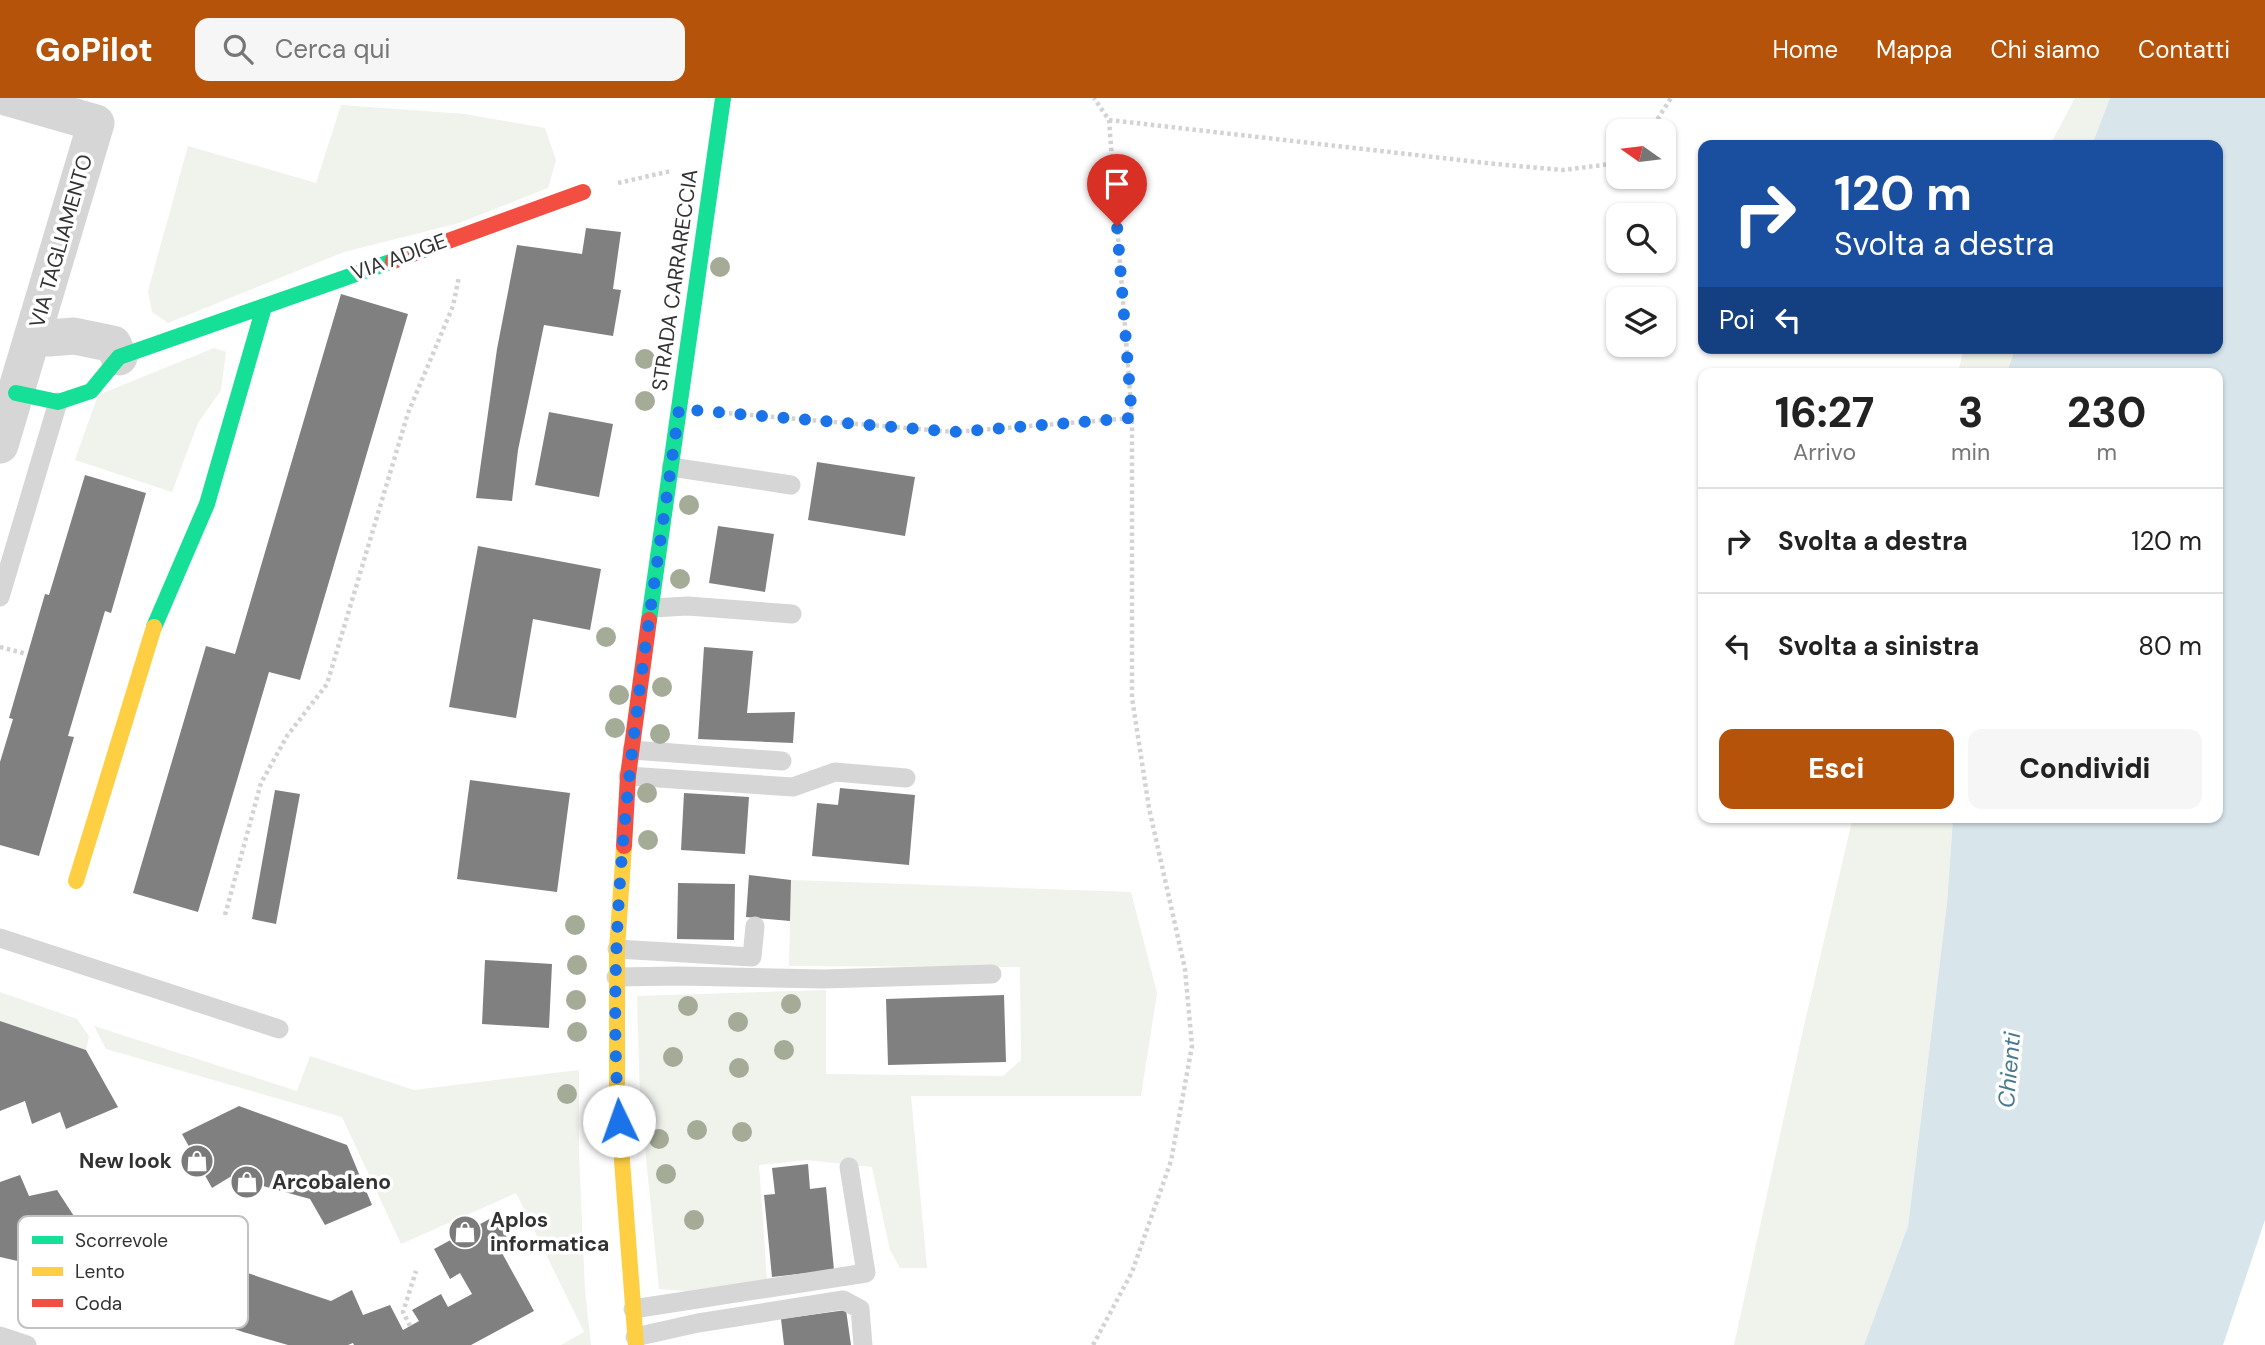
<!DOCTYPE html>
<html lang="it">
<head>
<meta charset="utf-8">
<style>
	body { margin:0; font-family:"DM Sans",sans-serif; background:#f6f6f6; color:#222; height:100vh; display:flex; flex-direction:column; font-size:26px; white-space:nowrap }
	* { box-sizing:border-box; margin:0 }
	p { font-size:23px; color:#767676 }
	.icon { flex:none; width:38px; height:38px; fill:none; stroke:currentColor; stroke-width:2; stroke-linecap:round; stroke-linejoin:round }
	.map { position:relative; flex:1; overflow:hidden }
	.panel { position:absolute; left:1698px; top:270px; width:525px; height:455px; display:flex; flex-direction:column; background:#fff; border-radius:14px; box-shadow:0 2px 5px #0004 }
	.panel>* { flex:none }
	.hud { position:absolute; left:1698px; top:42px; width:525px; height:214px; border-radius:14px; box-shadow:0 2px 5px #0004; background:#1a4fa0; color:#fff; overflow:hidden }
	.needle { width:46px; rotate:284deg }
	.buttons { position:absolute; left:1606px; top:21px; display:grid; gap:14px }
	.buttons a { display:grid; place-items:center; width:70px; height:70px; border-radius:14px; background:#fff; box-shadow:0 2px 5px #0004; font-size:35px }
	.pin { position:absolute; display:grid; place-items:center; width:60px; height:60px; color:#fff; margin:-72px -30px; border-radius:50% 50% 50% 0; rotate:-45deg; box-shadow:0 0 7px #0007 }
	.pin .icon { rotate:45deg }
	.me { position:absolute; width:77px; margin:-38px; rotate:357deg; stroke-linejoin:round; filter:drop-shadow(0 0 5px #0008) }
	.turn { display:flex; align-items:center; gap:24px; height:147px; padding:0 21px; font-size:32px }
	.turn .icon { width:91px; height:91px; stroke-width:2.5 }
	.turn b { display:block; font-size:49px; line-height:60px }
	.then { display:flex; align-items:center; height:66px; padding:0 21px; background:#0003; gap:14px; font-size:26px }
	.eta { display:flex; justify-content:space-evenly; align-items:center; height:119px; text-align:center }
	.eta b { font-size:42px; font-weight:800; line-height:49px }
	.cta { display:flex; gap:14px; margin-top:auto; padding:14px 21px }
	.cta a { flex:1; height:80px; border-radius:14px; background:#b45309; color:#fff; font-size:28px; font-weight:800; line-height:80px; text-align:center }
	.cta a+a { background:#f6f6f6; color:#222 }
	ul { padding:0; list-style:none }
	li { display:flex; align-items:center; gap:21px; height:105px; padding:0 21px; border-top:2px solid #e0e0e0 }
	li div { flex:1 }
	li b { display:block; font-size:26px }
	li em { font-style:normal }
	header { display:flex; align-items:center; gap:42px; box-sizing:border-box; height:98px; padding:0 35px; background:#b45309; color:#fff }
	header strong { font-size:33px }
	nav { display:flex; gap:38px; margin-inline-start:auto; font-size:24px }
	.search { width:490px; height:63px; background:#f6f6f6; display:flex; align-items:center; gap:18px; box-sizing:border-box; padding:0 24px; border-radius:14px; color:#767676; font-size:26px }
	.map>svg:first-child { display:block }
	.green { fill:#f0f2ec }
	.water { fill:#d8e6eb }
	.building { fill:#808080 }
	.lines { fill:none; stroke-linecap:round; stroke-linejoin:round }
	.path { stroke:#d3d3d3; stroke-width:4.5; stroke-dasharray:3.5 3.5; stroke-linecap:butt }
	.lane { stroke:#d6d6d6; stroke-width:19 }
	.street { stroke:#d6d6d6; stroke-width:37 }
	.fast { stroke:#16e098; stroke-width:16 }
	.slow { stroke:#ffcf43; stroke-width:16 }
	.jam { stroke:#f24e42; stroke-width:16 }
	.tree { fill:#a4ac98 }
	.route { stroke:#1a73e8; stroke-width:12; stroke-dasharray:0 21.6 }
	.labels { text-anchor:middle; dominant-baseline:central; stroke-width:7; stroke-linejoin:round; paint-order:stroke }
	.street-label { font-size:21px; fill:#323232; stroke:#fff }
	.poi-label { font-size:21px; font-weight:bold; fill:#323232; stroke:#fff; text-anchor:start }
	.water-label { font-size:23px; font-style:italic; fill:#497a8c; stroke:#fff }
	.key { fill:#fff; stroke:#c2c2c2; stroke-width:2 }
	.key-label { font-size:19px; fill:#323232 }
</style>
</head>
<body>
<header>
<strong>GoPilot</strong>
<div class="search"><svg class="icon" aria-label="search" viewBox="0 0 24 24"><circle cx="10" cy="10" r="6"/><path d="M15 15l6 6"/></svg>Cerca qui</div>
<nav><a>Home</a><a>Mappa</a><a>Chi siamo</a><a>Contatti</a></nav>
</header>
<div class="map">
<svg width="2265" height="1247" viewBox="0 0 2265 1247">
	<rect width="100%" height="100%" fill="#fff"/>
	<!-- green -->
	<path class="green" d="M2075 0H2110L2092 47H2050Z
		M341 7 465 16 545 30 556 62 548 90 459 125 344 154 168 225 152 214 148 193 188 48 316 85Z
		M214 250 226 254 221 292 198 325 172 394 75 362 98 297Z
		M1964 250H2015L2007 275H1958Z
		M1853 719H1953L1947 805 1908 1128 1864 1247H1734L1803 932Z
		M791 782 1131 794 1157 895 1141 998H911L927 1170H900L890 1152 872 1069 807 1062 759 1067 767 1182 686 1193 659 1191 640 999 637 898 826 892V976L1003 978 1021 962 1020 869 789 868Z
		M0 894 77 921 89 938 86 952 0 923Z
		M94 928 297 993 310 958 414 992 579 972V1056L585 1193 591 1247H561L584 1234 516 1095 401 1146 342 1019 106 951Z"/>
	<!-- water -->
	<path class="water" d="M2110 0H2265V1122L2223 1247H1864L1908 1128 1947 805 1953 719H2217V275H2007L2015 250H2217V47H2092Z"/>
	<!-- building -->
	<path class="building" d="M586 130 621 134 613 191 621 192 613 238 544 227 518 352 512 403 476 400 497 251 517 147 582 156Z
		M341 196 408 216 300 582 269 574 198 814 133 795 206 548 235 556Z
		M549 314 613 326 599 399 535 387Z
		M817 364 915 379 905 438 808 422Z
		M85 377 146 395 111 515 105 513 68 638 74 639 39 758 0 747V664L13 621 9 620 45 496 49 497Z
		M718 428 774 436 765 494 709 485Z
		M478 448 601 471 590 532 533 521 516 620 449 609Z
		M704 549 753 553 747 615 795 614 793 645 698 641Z
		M470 682 570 695 557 794 457 781Z
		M840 690 915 697 909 767 812 758 817 705 838 707Z
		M275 692 300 696 276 826 252 821Z
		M684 695 749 699 745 756 681 752Z
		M749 777 791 782 790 823 746 819Z
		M678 785 735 786 734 842 677 841Z
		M485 862 552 866 549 930 482 926Z
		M1004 897 1006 964 888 967 886 901Z
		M0 923 86 952 118 1009 66 1031 60 1014 32 1026 25 1003 0 1013Z
		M239 1008 347 1047 372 1107 325 1127 310 1101 230 1079 212 1090 182 1036Z
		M808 1066 810 1091 826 1089 834 1172 772 1179 764 1097 775 1096 772 1070Z
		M20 1077 29 1098 57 1092 85 1135 22 1164 0 1159V1084Z
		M495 1118 512 1149 502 1155 534 1213 471 1247H354L353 1245 348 1247H288L243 1234 163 1205 130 1161 190 1131 194 1157 331 1203 352 1192 363 1217 390 1207 403 1232 419 1223 412 1212 441 1196 448 1209 472 1196 460 1175 450 1181 434 1151Z
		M846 1212 851 1247H784L781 1221Z"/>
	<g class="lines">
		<!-- path -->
		<path class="path" d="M1109 22 1495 66 1563 72 1611 66 1619 61
			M1650 33 1671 0
			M618 85 671 73
			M715 314 954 334 1132 320 1109 22 1094 0
			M0 549 27 556
			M225 817 261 685 287 638 327 586 408 315 453 208 459 179
			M410 1228 403 1214 416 1173
			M1093 1247 1132 1174 1171 1063 1192 948 1185 871 1149 710 1132 600V320"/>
		<!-- lane -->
		<path class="lane" d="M671 369 791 387
			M0 499 58 304
			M652 510 688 508 792 516
			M632 652 782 663
			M628 678 793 689 835 674 906 680
			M0 840 279 931
			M617 851 752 859 755 828
			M616 879 679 878 823 881 992 876
			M633 1211 866 1175 849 1069
			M0 1238 27 1247
			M635 1239 698 1225 843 1202 860 1211 863 1247"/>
		<!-- street -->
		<path class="street" d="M34 237 49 240 74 238 113 246 119 259
			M0 347 96 25 9 0"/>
		<!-- fast -->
		<path class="fast" d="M16 295 58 304 91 293 119 259 393 163
			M649 522 723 0
			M154 529 207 406 264 209"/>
		<!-- slow -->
		<path class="slow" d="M624 748 617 851V997L636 1247
			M76 783 154 529"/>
		<!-- jam -->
		<path class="jam" d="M393 163 583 94
			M624 748 628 678 649 522"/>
	</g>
	<!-- trees -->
	<g class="tree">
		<circle cx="720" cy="169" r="10"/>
		<circle cx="645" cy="261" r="10"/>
		<circle cx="645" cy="303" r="10"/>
		<circle cx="689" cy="407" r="10"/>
		<circle cx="680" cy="481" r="10"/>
		<circle cx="606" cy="539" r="10"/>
		<circle cx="662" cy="589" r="10"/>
		<circle cx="619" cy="597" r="10"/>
		<circle cx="615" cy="630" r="10"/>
		<circle cx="660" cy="636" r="10"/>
		<circle cx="647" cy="695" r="10"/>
		<circle cx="648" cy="742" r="10"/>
		<circle cx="575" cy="827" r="10"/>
		<circle cx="577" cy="867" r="10"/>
		<circle cx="576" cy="902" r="10"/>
		<circle cx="791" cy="906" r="10"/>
		<circle cx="688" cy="908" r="10"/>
		<circle cx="738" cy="924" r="10"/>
		<circle cx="577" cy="934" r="10"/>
		<circle cx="784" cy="952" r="10"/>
		<circle cx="673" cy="959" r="10"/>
		<circle cx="739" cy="970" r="10"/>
		<circle cx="567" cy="996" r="10"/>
		<circle cx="697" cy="1032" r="10"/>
		<circle cx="742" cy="1034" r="10"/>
		<circle cx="659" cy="1041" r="10"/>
		<circle cx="666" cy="1076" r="10"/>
		<circle cx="694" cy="1122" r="10"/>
	</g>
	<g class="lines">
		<!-- route -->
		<path class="route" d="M619 1023C602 785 647 547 679 311L954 334 1132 320 1117 128"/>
	</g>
	<!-- icons -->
	<defs>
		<symbol id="shop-disc" viewBox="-11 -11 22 22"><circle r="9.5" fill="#7a7a7a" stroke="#fff"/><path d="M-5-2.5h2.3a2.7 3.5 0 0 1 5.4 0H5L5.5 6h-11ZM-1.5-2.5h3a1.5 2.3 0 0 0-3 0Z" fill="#fff"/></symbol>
	</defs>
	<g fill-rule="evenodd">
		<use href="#shop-disc" x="178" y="1044" width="38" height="38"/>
		<use href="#shop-disc" x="228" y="1065" width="38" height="38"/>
		<use href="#shop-disc" x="446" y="1115" width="38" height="38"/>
	</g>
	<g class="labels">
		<!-- street labels -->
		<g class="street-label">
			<text transform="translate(61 143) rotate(-74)">VIA TAGLIAMENTO</text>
			<text transform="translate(399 159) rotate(-20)">VIA ADIGE</text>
			<text transform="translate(675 182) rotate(-82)">STRADA CARRARECCIA</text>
		</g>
		<!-- poi labels -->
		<g class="poi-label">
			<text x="172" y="1063" text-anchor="end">New look</text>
			<text x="272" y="1084">Arcobaleno</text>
			<text x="490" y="1122">Aplos<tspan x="490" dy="24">informatica</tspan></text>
		</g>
		<!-- water labels -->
		<g class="water-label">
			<text transform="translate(2009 972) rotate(-85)">Chienti</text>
		</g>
	</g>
	<!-- legend -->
	<rect x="18" y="1118" width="230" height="112" rx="10" class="key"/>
	<rect x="32" y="1138" width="31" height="8" fill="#16e098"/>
	<rect x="32" y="1169" width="31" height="9" fill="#ffcf43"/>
	<rect x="32" y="1201" width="31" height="8" fill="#f24e42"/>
	<g class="key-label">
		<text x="75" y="1149">Scorrevole</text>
		<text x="75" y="1180">Lento</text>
		<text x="75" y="1212">Coda</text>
	</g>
</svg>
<div class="buttons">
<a><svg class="needle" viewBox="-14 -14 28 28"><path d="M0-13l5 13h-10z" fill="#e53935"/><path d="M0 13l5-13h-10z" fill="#767676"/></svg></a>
<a><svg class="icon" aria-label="search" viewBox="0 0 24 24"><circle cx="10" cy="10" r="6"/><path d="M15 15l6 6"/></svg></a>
<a><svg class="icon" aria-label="layers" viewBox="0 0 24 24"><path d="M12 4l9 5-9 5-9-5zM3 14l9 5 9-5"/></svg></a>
</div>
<div class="pin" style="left:1117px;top:128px;background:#d93025"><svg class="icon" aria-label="arrive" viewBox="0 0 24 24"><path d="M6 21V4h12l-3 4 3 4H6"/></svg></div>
<svg class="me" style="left:619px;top:1023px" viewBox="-20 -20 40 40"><circle r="19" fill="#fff"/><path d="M0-13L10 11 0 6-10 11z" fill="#1a73e8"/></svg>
<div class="hud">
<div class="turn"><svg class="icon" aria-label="right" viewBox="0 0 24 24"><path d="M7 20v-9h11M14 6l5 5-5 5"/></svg><div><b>120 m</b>Svolta a destra</div></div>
<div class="then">Poi<svg class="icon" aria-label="left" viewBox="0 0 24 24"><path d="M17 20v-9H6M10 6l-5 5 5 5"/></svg></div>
</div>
<section class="panel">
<div class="eta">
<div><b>16:27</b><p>Arrivo</p></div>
<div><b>3</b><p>min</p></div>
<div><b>230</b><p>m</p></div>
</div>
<ul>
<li><svg class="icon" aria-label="right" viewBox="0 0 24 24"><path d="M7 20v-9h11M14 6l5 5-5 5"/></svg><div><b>Svolta a destra</b></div><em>120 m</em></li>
<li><svg class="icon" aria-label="left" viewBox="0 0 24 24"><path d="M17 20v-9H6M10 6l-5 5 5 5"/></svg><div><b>Svolta a sinistra</b></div><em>80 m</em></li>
</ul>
<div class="cta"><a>Esci</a><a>Condividi</a></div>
</section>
</div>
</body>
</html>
